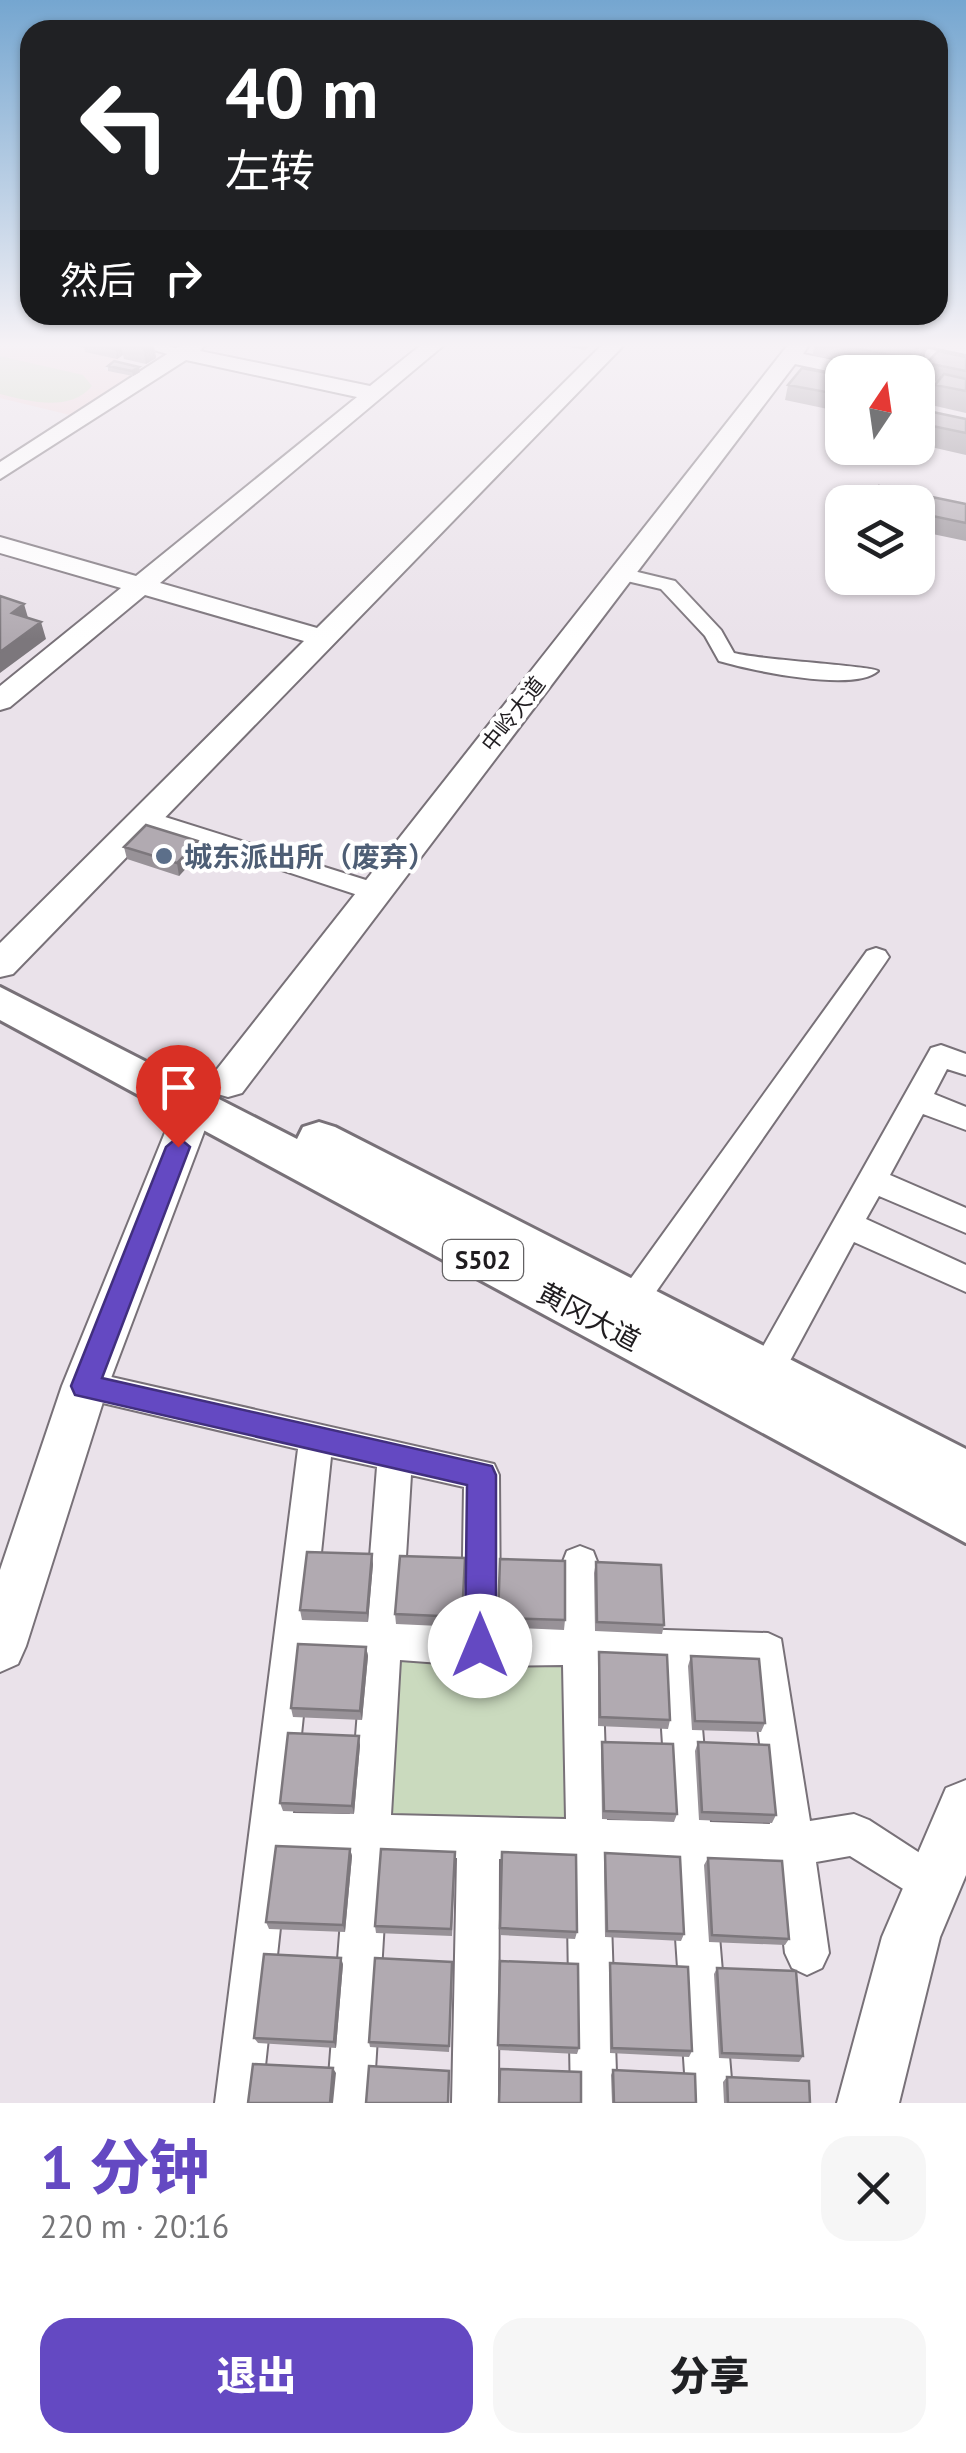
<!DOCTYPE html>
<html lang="zh">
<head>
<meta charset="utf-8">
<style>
	body { margin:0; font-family:"PT Sans","Noto Sans SC",sans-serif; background:#f6f6f6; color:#202124; height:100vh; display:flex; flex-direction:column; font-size:38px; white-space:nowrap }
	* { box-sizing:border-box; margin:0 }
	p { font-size:32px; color:#757577 }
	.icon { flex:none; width:55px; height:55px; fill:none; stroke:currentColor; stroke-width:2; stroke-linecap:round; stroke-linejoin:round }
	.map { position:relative; height:2103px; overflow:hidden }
	.drawer { display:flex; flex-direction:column; background:#fff; flex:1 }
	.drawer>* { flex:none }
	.banner { position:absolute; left:20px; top:20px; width:928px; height:305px; border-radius:30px; box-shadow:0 2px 8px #0004; background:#202124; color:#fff; overflow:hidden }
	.needle { width:65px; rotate:13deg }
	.controls { position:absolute; left:825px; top:355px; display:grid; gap:20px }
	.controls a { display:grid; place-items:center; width:110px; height:110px; border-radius:20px; background:#fff; box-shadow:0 2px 8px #0004; font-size:50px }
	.pin { position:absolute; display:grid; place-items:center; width:85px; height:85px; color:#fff; margin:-102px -42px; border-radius:50% 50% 50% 0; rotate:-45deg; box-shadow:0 0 10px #0007 }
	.pin .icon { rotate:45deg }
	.me { position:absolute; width:110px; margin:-55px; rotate:0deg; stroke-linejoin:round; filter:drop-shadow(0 0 8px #0008) }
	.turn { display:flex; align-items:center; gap:35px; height:210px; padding:0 40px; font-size:45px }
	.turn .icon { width:130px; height:130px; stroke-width:2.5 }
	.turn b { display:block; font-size:70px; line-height:85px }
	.then { display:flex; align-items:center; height:95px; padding:0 40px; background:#0003; gap:20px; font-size:38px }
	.round { display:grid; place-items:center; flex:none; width:105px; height:105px; border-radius:30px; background:#f6f6f6 }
	.head { display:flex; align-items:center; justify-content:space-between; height:170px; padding:0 40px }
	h1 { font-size:60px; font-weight:800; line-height:75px; color:#6449c2 }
	.button { display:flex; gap:20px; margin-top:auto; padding:20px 40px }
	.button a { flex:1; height:115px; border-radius:30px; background:#6449c2; color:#fff; font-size:40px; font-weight:800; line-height:115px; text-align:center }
	.button a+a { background:#f6f6f6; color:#202124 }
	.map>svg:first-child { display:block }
	.education { fill:#eed4d7 }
	.green { fill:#cadabe }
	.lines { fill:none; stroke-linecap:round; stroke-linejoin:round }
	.street-casing { stroke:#787178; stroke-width:4 }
	.secondary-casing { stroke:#787178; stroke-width:4 }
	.primary-casing { stroke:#787178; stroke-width:6 }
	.street { fill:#fff; fill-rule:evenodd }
	.secondary { fill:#fff; fill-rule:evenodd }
	.primary { fill:#fff; fill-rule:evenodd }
	.wall { fill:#989298 }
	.shaded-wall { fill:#7c777c }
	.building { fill:#b1aab1; stroke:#7c777c; stroke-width:2.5 }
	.route { fill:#6449c2; stroke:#412f7e; stroke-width:2.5 }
	.service-dot { fill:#5c6f8a; stroke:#fff; stroke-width:4 }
	.labels { text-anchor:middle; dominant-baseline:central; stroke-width:8; stroke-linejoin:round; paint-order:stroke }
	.far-street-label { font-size:22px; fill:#201d20; stroke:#fff }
	.shield { fill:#fff; stroke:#636163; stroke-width:2.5 }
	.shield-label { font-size:25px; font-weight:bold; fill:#201d20 }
	.service-label { font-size:28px; font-weight:bold; fill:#4e5e75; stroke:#fff; text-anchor:start }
	.street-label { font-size:28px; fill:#201d20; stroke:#fff }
</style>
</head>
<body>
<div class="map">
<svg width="966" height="2103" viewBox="0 0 966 2103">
	<rect width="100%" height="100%" fill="#eae2ea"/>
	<!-- education -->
	<path class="education" d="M0 345H116L135 349 103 369 133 376 74 416 0 398Z"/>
	<!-- green -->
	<path class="green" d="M0 356 83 375 92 386C69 413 29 401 0 394Z
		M381 1643 582 1648 588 1841 369 1837Z"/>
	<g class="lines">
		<defs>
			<path id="street" d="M136 345H165L190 353 182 358Z
				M621 568 675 581 721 630 734 653C760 660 872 666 878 671 854 693 750 670 719 661L705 636 661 589 614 578V570Z
				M146 811 385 886 388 892 385 898H367L138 823 134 818Z
				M876 948 885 951 889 957 885 963 651 1299 640 1303 629 1299 624 1290 629 1281 867 951Z
				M941 1045 966 1054V1075L947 1069 934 1094 966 1107V1130L923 1114 890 1175 966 1208V1233L879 1196 866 1219 966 1265V1292L854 1242 785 1370 773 1374 761 1370 757 1360 761 1350 931 1048Z
				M85 1371 494 1464 499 1475 500 1625 563 1627 562 1564 567 1551 580 1546 593 1551 598 1564 600 1628 768 1633 781 1639 810 1821 854 1814 869 1820 949 1872 955 1887 949 1902 934 1908 850 1856 816 1862 829 1953 822 1968 807 1975 792 1968 785 1953 775 1865 713 1864 733 2103H687L671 1863 609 1861 617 2103H571L567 1861 499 1859 498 2103H452L457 1858 388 1856 373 2103H327L346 1855 288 1854 261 2103H215L298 1449 73 1396 68 1386 73 1376ZM331 1457 377 1467 365 1621 314 1620ZM411 1475 464 1487 462 1624 402 1622ZM309 1657 362 1659 350 1814 293 1813ZM400 1660 481 1666 563 1665 566 1819 391 1815ZM602 1666 658 1668 668 1821 607 1820ZM697 1669 751 1671 770 1824 710 1822Z"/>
			<path id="secondary" d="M181 345H205L200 351 370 386 421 345H444L160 583 317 628 602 345H624L13 974 0 977V943L304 641 145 595 10 707 0 710V686L121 588 0 553V537L136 576 357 397 186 360 0 479V462Z
				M788 345H809L803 354 870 367 873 372 842 374 795 364 242 1093 228 1097 214 1093 209 1083 214 1073Z
				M918 378 966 387V401L918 390Z
				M194 1093 208 1098 213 1108 108 1386 26 1646 18 1664 0 1672V1570L62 1386 175 1108 180 1098Z
				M966 1780V1875L940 1937 899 2103H837L882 1937 946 1788Z"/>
			<path id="primary" d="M866 345H910L966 357V371L870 350Z
				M0 987 297 1139 303 1127 319 1122 335 1127 966 1449V1543L0 1020Z"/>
		</defs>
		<!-- street casing -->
		<use href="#street" class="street-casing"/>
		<!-- secondary casing -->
		<use href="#secondary" class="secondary-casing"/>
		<!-- primary casing -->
		<use href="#primary" class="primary-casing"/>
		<!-- street -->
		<use href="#street" class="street"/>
		<!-- secondary -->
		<use href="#secondary" class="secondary"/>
		<!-- primary -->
		<use href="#primary" class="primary"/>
	</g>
	<!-- wall -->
	<path class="wall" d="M70 345H154L156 358 146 364 124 359 123 355 117 359 85 352 84 348Z
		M558 345H590L585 350Z
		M814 345H905L926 349 923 364 916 372H897L813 355Z
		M966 357V413L931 405 935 385 938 382 924 379 927 363Z
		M108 366 139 367 140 372 133 376 108 371Z
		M842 376V412L785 400 788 385Z
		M966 419V455L918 444V423Z
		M918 502 966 504V541L918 531Z
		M124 847 200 853 179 876 127 859Z
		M500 1559 565 1620 564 1630 498 1627Z
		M596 1562 664 1625 662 1634 595 1631 594 1573Z
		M373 1564 368 1622 302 1620 300 1610Z
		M465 1568 462 1627 396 1624 395 1614Z
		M366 1647 368 1656 362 1720 293 1717 291 1708Z
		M599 1652 670 1720 668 1729 598 1726V1662Z
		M691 1656 765 1723 761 1732 692 1730 688 1666Z
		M602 1742 677 1814 674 1822 602 1819 601 1750Z
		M698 1742 776 1815 772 1823 699 1820 695 1751Z
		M360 1745 354 1814 283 1811 280 1803Z
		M350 1849 352 1856 345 1932 269 1929 266 1922Z
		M455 1852 452 1936 376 1933 375 1926Z
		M502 1852 577 1932 575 1939 500 1935Z
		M605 1853 684 1934 681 1941 605 1937 604 1861Z
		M708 1858 789 1939 785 1945 709 1942 704 1865Z
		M500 1961 579 2048 577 2054 498 2050Z
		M610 1963 692 2051 689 2057 610 2053 609 1970Z
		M343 1964 336 2048 258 2043 254 2038Z
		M453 1968 449 2052 370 2047 369 2042Z
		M717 1968 803 2056 799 2062 719 2058 714 1974Z
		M613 2070 696 2103H612L611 2075Z
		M727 2077 810 2103H724L723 2082Z"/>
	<!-- shaded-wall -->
	<path class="shaded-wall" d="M121 345 123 355 117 359 115 349Z
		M142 345H154L156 358 146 364Z
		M926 349 923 364 916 372H914L916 360Z
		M139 367 140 372 133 376 132 371Z
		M24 604 29 621 12 613Z
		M41 622 46 639 0 673V652Z
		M198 841 200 853 179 876 177 863Z
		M372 1554 373 1564 368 1622 367 1613Z
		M366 1647 368 1656 362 1720 360 1711Z
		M359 1736 360 1745 354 1814 352 1806Z
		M350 1849 352 1856 345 1932 343 1925Z
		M341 1958 343 1964 336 2048 334 2042Z
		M333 2068 336 2073 333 2103H330Z"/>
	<!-- building -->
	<path class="building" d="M97 345H121L115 349Z
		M839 345H905L926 349 916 360Z
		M938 351 966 357V371L927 363Z
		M114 361 139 367 132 371 108 366Z
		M802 368 842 376V395L788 385Z
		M944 374 966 379V391L935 385Z
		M928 411 966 419V433L918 423Z
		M879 486 966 504V523L918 513V502H868Z
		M0 596 24 604 12 613 41 622 0 652Z
		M146 825 198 841 177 863 124 847Z
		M307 1552 372 1554 367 1613 300 1610Z
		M400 1556 465 1558 462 1617 395 1614Z
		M500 1559 565 1561V1620L498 1618Z
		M596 1562 661 1565 664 1625 597 1622Z
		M298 1644 366 1647 360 1711 291 1708Z
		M599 1652 667 1655 670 1720 600 1717Z
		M691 1656 759 1659 765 1723 695 1721Z
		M288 1733 359 1736 352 1806 280 1803Z
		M602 1742 673 1744 677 1814 604 1811Z
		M698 1742 769 1745 776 1815 702 1812Z
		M276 1846 350 1849 343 1925 266 1922Z
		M381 1849 455 1852 451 1929 375 1926Z
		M502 1852 576 1855 577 1932 500 1928Z
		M605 1853 680 1857 684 1934 607 1931Z
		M708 1858 782 1861 789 1939 712 1935Z
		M264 1954 341 1958 334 2042 254 2038Z
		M375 1958 452 1962 449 2046 369 2042Z
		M500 1961 578 1964 579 2048 498 2045Z
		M610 1963 688 1967 692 2051 612 2048Z
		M717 1968 796 1971 803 2056 722 2053Z
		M253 2064 333 2068 330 2103H248Z
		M369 2066 449 2071 448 2103H366Z
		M500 2069 581 2072V2103H499Z
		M613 2070 695 2074 696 2103H614Z
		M727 2077 809 2081 810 2103H728Z"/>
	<!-- sky -->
	<linearGradient id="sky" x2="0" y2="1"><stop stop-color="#75a6d0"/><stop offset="0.54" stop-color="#f6f2f6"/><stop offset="1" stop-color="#f6f2f6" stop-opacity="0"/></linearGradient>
	<rect width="966" height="639" fill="url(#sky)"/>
	<!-- route -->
	<path class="route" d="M178 1137 190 1147 102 1378 492 1466 496 1475V1646L492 1658 480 1662 469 1658 465 1646 467 1485 75 1395 71 1386 166 1147Z"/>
	<!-- markers -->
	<circle class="service-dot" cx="164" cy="856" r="10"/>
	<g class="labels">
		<!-- far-street labels -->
		<g class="far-street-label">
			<text transform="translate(513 714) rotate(-52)">中岭大道</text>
		</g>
		<!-- shield labels -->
		<rect class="shield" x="443" y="1240" width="80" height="40" rx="8"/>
		<g class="shield-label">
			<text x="483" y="1260">S502</text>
		</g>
		<!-- service labels -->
		<g class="service-label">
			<text x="184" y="856">城东派出所（废弃）</text>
		</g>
		<!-- street labels -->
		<g class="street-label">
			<text transform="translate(589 1316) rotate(28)">黄冈大道</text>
		</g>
	</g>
</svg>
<div class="controls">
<a><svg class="needle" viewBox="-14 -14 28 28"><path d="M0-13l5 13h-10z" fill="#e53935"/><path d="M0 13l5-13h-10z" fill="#757577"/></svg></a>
<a><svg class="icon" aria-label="layers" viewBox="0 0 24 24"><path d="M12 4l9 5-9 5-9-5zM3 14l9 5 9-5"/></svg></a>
</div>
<div class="pin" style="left:178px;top:1147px;background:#d93025"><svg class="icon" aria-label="arrive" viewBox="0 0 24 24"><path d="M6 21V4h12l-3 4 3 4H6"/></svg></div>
<svg class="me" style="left:480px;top:1646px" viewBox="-20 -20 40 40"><circle r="19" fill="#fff"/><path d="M0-13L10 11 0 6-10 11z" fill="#6449c2"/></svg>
<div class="banner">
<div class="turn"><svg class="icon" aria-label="left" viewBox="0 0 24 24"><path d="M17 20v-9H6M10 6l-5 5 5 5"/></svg><div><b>40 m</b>左转</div></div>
<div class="then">然后<svg class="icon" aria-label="right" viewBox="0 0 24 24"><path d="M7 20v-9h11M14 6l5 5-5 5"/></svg></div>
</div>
</div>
<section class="drawer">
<div class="head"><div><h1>1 分钟</h1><p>220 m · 20:16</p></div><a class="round"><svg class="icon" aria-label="close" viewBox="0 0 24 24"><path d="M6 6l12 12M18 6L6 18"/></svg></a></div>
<div class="button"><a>退出</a><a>分享</a></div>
</section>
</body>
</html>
